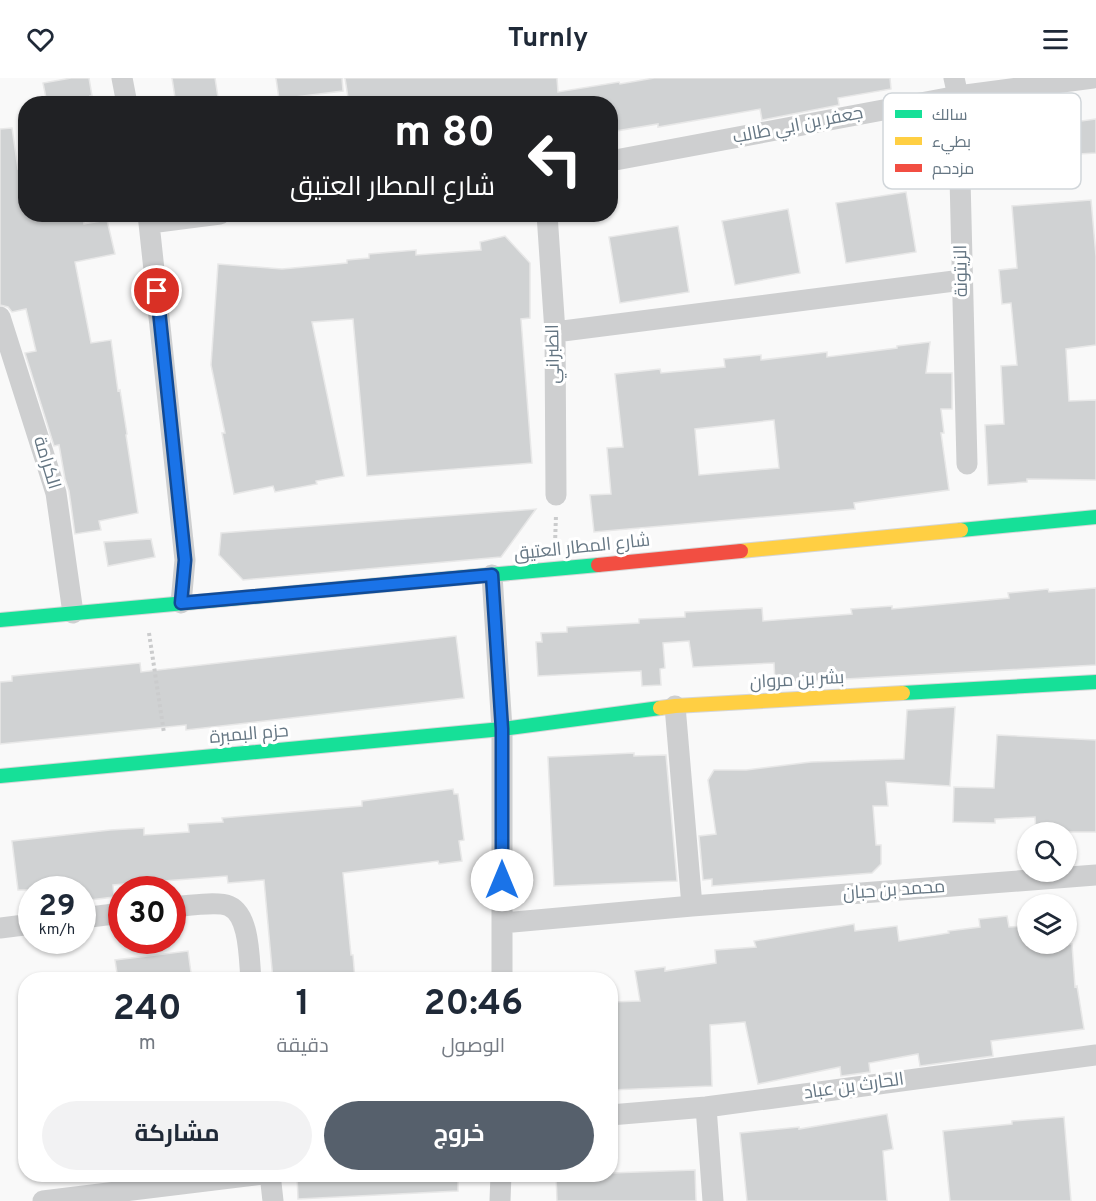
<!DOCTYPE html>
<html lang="ar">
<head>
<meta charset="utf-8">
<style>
	body { margin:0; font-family:Overpass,Cairo,sans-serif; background:#f2f2f3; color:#1f2937; direction:rtl; height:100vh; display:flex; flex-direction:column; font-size:22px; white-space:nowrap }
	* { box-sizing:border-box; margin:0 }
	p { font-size:20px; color:#747a83 }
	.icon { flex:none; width:33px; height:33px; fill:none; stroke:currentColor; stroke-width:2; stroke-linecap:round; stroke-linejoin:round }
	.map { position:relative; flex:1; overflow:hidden; direction:ltr }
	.sheet { position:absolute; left:18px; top:894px; width:600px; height:210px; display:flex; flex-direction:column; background:#fff; border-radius:24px; box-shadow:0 2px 4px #0004; direction:rtl }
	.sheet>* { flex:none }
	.top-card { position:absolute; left:18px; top:18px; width:600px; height:126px; border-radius:24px; box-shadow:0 2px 4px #0004; direction:rtl; background:#202124; color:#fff; overflow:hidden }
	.controls { position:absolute; left:1017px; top:744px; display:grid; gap:12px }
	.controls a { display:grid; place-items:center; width:60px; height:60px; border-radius:50%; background:#fff; box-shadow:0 2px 4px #0004; font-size:30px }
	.speed { position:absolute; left:18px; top:798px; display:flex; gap:12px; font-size:30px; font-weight:700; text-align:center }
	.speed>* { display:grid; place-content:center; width:78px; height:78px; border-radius:50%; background:#fff; box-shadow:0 2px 4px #0004; line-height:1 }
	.speed small { font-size:15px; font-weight:400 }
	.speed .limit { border:9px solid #d22; background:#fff; color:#111 }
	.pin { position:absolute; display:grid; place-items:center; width:51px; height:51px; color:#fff; margin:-26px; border:3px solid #fff; border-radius:50%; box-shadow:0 2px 6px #0007 }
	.me { position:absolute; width:66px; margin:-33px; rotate:0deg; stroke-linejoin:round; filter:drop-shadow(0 0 4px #0008) }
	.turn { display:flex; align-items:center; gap:21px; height:126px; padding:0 24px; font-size:27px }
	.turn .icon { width:78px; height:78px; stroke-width:2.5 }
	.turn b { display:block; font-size:42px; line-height:51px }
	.eta { display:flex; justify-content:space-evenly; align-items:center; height:102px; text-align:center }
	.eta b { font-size:36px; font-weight:700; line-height:42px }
	.primary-button { display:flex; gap:12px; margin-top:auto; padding:12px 24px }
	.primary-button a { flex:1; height:69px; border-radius:36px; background:#56606c; color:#fff; font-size:24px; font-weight:700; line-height:69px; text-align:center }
	.primary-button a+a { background:#f2f2f3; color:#1f2937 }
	header { display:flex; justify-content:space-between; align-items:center; height:78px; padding:0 24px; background:#fff; font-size:27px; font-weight:700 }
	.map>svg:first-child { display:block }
	.building { fill:#d0d2d3; stroke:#e8e8e8; stroke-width:1.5; fill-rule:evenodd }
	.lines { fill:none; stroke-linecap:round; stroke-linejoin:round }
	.fast-casing { stroke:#d5d6d7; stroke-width:16 }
	.slow-casing { stroke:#d5d6d7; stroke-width:16 }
	.jam-casing { stroke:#d5d6d7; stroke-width:16 }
	.path { stroke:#cbcccd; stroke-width:4; stroke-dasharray:3 3; stroke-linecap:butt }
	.street { stroke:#cecfd0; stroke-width:21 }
	.fast { stroke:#16e098; stroke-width:14 }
	.slow { stroke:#ffcf43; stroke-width:14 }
	.jam { stroke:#f24e42; stroke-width:14 }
	.route-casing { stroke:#114b97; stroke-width:15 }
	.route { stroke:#1a73e8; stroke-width:10 }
	.labels { text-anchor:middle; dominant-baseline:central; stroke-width:6; stroke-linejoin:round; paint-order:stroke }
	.street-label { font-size:18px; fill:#657683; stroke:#fff }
	.key { fill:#fff; stroke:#d1d6da; stroke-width:1.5 }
	.key-label { font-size:16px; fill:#657683 }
</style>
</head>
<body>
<header><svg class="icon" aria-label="menu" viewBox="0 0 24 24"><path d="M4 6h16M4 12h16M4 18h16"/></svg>Turnly<svg class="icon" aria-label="heart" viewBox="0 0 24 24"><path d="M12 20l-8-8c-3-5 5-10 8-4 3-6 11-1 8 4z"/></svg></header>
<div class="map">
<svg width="1096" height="1123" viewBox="0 0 1096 1123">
	<rect width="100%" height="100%" fill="#f9f9f9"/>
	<!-- building -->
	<path class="building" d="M71 0H89L92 18H90L91 26H70L69 21 47 25 43 5Z
		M172 0H215L219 26H176Z
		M276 0H342L343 13 279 21Z
		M345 0H557L558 14 619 4 620 6 654 0H890L891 11 838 20 839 27 762 42 760 31 658 49V46L610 54V26H349Z
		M1096 41V75L1009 80 1007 46 1074 42V44Z
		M12 50 18 91 26 89V136H82L84 146 107 142 115 176 75 184 91 265 111 262 118 313 120 312 127 356 126 357 138 435 99 443 101 452 75 456 69 413 65 401 59 367 54 368 25 275 36 273 26 231 12 234 8 229 0 227V51Z
		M906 114 916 174 846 185 836 125Z
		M1091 122 1096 178V267L1066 271 1069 323 1096 322V402L1027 401V404L988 407 985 347 1004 346 1001 288 1017 287 1011 225 1002 226 999 192 1017 190 1012 128Z
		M788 131 800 195 735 207 722 143Z
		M678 148 689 214 620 225 609 159Z
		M505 158 530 185V240L521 241 532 385 367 398 353 241 312 244 344 398 316 403 317 406 275 414 273 408 234 416 222 355H225L211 287 218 186 282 191 347 185V182L369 180V176L416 172V177L481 172 480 164Z
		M930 264 926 295H952V331H941L944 355H941L949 412 854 425 855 431 594 454 590 417 611 416 607 370 623 369 615 296 660 291 661 295 725 289 724 281 761 277V282L827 274V279L897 270V268ZM774 342 779 390 699 397 695 351Z
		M536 431 501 479 243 502 219 477 221 455Z
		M151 461 155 479 108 488 104 464Z
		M1096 510V587L775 605 774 585 693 589 689 563 663 565 665 590 660 591 661 607 642 608 641 593 538 598 536 564H542L541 555 567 554V549L639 545V541L685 539V534L762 530 763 543 852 536 851 531 892 528V531L1009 520 1008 515 1048 511 1049 514Z
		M456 558 464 620 186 652V647L0 666V604L12 603V598L140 585 141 594Z
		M955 629 950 708 886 704 888 728H873L876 767H881V786L872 795 712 808V801L703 802 699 758 716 756 708 702 714 692H746L811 684 904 681 907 632Z
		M997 657 1096 662V754H1036L1035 739 995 741V745L953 744 954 709 994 710Z
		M634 675V678L666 677 677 803 554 808 548 679Z
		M453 711 454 716H458L464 762 459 763 462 783 439 786 438 783 343 795 351 877H353L355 902H273L264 802 228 805 227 798 113 807 114 819 82 823V812H18L12 763 110 752 144 750V757L189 754 188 746 223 744 222 740 362 728V723Z
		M1007 838 1009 849 1028 848V866H1072L1075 909 1077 908 1084 951 991 963 993 978 920 988 918 976 869 985 870 994 841 998 840 989 758 1006 745 944 710 947 712 1008 610 1012V924L640 923 635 893 665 889V893L716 885 715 872 756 869 754 863 854 846 855 853 897 848 899 863 949 855 948 853 980 849 979 841Z
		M188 873 192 902H118L115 882Z
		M887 1036 893 1071 883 1073 887 1123H747L740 1055 799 1049V1051Z
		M1064 1039 1071 1123H950L943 1053 1012 1046V1043Z
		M695 1092 696 1123H557L556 1096H610V1095Z
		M297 1096H458V1113L298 1121Z"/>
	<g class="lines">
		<defs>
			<path id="fast" d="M961 452 1096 439
				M0 542 598 487
				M903 615 1096 604
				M0 698 502 651 660 630"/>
			<path id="slow" d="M741 473 961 452
				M660 630 675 628 903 615"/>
			<path id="jam" d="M598 487 741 473"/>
		</defs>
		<!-- fast casing -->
		<use href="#fast" class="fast-casing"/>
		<!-- slow casing -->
		<use href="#slow" class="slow-casing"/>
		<!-- jam casing -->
		<use href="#jam" class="jam-casing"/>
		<!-- path -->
		<path class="path" d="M555 466 556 437
			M149 555 164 655"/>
		<!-- street -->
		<path class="street" d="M122 0 127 26
			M954 0 958 18 967 386
			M610 83 958 18 1093 0
			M148 136 185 482 181 525
			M547 136 555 254 556 417
			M150 145 220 136
			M0 239 56 415 73 535
			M555 254 962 202
			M492 497 502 651V902
			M675 628 692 828
			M172 829C185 828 218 823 229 828 250 837 249 881 251 902
			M82 840 122 835
			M502 845 692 828 1096 797
			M0 850 32 846
			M706 1029 713 1123
			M610 1037 706 1029 1096 977
			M270 1096 273 1123
			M43 1123 263 1096
			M500 1123 501 1096"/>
		<!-- fast -->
		<use href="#fast" class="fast"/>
		<!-- slow -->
		<use href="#slow" class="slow"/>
		<!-- jam -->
		<use href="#jam" class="jam"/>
	</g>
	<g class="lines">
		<defs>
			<path id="route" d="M157 213 185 482 181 525 492 497 502 651V802"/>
		</defs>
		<!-- route casing -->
		<use href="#route" class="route-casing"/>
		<!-- route -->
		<use href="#route" class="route"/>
	</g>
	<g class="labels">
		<!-- street labels -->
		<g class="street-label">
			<text transform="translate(798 48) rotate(-11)">جعفر بن ابي طالب</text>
			<text transform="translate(962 193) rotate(-91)">الزيتونة</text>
			<text transform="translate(554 276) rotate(-91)">الطبراني</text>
			<text transform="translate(46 385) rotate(73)">الكرامة</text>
			<text transform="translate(582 470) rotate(-6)">شارع المطار العتيق</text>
			<text transform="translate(797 603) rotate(-3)">بشر بن مروان</text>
			<text transform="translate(249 657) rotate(-5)">حزم البمبرة</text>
			<text transform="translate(894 813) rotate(-4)">محمد بن حبان</text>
			<text transform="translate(854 1009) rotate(-8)">الحارث بن عباد</text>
		</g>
	</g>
	<!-- legend -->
	<rect x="883" y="15" width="198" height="96" rx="9" class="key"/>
	<rect x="895" y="32" width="27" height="8" fill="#16e098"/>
	<rect x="895" y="59" width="27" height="8" fill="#ffcf43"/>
	<rect x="895" y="86" width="27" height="8" fill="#f24e42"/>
	<g class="key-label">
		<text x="932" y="42">سالك</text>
		<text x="932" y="69">بطيء</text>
		<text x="932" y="96">مزدحم</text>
	</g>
</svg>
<div class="controls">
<a><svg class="icon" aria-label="search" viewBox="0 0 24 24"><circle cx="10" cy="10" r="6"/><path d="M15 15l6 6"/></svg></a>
<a><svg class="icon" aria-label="layers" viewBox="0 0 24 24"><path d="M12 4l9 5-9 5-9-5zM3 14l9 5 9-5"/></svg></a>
</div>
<div class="speed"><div>29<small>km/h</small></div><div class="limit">30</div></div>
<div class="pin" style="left:157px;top:213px;background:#d93025"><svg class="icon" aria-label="arrive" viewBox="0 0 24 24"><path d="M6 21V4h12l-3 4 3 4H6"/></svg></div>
<svg class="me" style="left:502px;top:802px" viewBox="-20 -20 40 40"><circle r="19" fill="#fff"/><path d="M0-13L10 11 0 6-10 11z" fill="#1a73e8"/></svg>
<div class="top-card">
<div class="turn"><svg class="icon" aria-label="left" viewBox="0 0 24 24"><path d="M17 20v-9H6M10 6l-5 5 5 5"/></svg><div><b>80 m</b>شارع المطار العتيق</div></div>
</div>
<section class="sheet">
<div class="eta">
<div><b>20:46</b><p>الوصول</p></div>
<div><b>1</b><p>دقيقة</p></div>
<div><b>240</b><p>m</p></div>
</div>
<div class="primary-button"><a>خروج</a><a>مشاركة</a></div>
</section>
</div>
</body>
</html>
